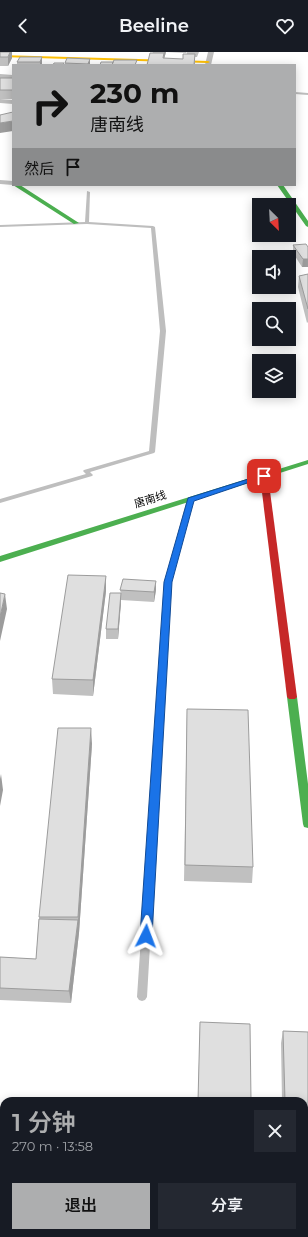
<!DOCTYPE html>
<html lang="zh">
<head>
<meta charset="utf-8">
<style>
	body { margin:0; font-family:Montserrat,"Noto Sans SC",sans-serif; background:#242831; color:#f1f3f6; height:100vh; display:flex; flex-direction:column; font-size:15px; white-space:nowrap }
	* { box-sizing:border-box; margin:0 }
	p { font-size:13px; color:#9ea1a6 }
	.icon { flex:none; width:22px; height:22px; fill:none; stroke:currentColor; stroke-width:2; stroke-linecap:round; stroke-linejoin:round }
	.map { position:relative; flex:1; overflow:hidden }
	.drawer { position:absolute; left:0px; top:1045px; width:308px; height:140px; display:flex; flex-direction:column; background:#171b24; border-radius:12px 12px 0 0; box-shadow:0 2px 10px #0003 }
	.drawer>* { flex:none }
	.guide { position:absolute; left:12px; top:12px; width:284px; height:122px; border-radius:0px; box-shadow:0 2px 10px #0003; background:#adaeaf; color:#111; overflow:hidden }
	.needle { width:26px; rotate:156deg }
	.fabs { position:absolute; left:252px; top:146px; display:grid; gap:8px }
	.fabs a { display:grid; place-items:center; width:44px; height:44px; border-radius:0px; background:#171b24; box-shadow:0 2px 10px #0003; font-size:20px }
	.pin { position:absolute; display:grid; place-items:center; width:34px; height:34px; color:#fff; margin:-17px; border-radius:8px; box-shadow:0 2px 6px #0006 }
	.me { position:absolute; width:44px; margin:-22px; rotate:3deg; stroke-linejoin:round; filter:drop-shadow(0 0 3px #0008) }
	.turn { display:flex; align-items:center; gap:14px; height:84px; padding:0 12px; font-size:18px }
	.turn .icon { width:52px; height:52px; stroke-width:2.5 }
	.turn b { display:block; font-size:28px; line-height:34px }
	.then { display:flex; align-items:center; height:38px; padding:0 12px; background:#0003; gap:8px; font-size:15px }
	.round { display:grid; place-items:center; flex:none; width:42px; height:42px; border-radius:0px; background:#242831 }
	.overview { display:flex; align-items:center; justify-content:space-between; height:68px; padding:0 12px }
	h1 { font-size:24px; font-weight:600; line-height:30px; color:#adaeaf }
	.cta { display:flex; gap:8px; margin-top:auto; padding:8px 12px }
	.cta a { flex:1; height:46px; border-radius:0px; background:#adaeaf; color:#111; font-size:16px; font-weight:600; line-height:46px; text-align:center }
	.cta a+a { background:#242831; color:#f1f3f6 }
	header { display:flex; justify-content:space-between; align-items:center; height:52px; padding:0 12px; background:#171b24; font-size:18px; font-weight:600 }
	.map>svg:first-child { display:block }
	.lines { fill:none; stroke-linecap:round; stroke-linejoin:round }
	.lane { fill:#bebebe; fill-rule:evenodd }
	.street { fill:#bebebe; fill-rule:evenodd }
	.fast { fill:#4caf50; fill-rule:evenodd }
	.slow { fill:#ffc107; fill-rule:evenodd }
	.jam { fill:#c62828; fill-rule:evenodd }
	.wall { fill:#c0c0c0 }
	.shaded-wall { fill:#9c9c9c }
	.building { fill:#dfdfdf; stroke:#9c9c9c }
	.route { fill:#1a73e8; stroke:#114b97 }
	.labels { text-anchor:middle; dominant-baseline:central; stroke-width:3.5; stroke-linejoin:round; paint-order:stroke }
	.street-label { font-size:11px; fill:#000; stroke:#fff }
</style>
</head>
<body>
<header><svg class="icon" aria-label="back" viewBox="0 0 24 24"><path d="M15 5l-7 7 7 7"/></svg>Beeline<svg class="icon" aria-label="heart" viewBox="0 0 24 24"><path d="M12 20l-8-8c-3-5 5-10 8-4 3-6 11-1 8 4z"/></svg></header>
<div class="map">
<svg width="308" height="1185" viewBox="0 0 308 1185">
	<rect width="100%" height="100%" fill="#fff"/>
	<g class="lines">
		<!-- lane -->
		<path class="lane" d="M295 40 308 41V43L295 42Z
			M87 139 90 140 89 170 153 174 155 175 166 279 155 400 154 401 90 420 93 423 92 424 0 451V447L86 422 83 419 84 418 149 399 160 279 151 176 87 172 0 175V173L85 170Z
			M190 445 193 447 171 529 147 945 145 948 142 949 139 948 137 945 165 529 187 447Z"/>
		<!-- street -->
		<path class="street" d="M208 0H214L211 13H205Z
			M0 22 13 23V27L0 26Z
			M0 47 13 48V52L0 51Z
			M0 128 13 129V133H15H13L0 132Z"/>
		<!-- fast -->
		<path class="fast" d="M13 133H20L79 171 74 172Z
			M277 133H283L308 169V175L306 174Z
			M308 408V412L0 510V504Z
			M292 642 295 643 297 645 308 732V776L304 775 303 772 287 645 289 643Z"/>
		<!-- slow -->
		<path class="slow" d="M0 3 208 9 210 10 208 11 0 5Z"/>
		<!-- jam -->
		<path class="jam" d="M261 422H264L268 424 297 645 295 647H289L287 645 260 424Z"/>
	</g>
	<!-- wall -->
	<path class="wall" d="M0 0H12V6L8 14H0Z
		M153 0H187L186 1 166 0 164 7H183L187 2V0H199L197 5H195V13H147Z
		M42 5V13H17V10Z
		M90 7V13H65V11Z
		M0 26H13V47H0Z
		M293 193 308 195 302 215 293 201Z
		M308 222V270L307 271 298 235 299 224Z
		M106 524V539L93 644 53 642 52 627Z
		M156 529V538L154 550 121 548 118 587H106V577L121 541 120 538Z
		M187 657 253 815 252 831 184 829Z
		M92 692 79 881 71 951 0 948V905L36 907 39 865Z
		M200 970 251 1049H198Z
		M283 979 308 980V1185H286V1181H304V1049H282L281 991Z"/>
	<!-- shaded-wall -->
	<path class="shaded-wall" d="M10 0H12V6L8 14V5Z
		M164 0H166L164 7Z
		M42 5V13H40V10Z
		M90 7V13H88V12Z
		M13 69V79L0 81V71Z
		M303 207H308V215H302Z
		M106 524V539L93 644V628Z
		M156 529V538L154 550V540Z
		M121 541V551L118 587V577Z
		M5 542 7 557 0 589V565Z
		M91 676 92 692 79 881 71 951 69 939 78 868Z
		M1 722 3 738 0 754V727Z"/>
	<!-- building -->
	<path class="building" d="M0 0H10L8 5H0Z
		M150 1H164L163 6 183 7V2H195L194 13H147Z
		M20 5H42L40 10H17Z
		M67 6 90 7 88 12 65 11Z
		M114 8H137L135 13H112Z
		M101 10H113L112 13H100Z
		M54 11H64L63 13H53Z
		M0 26H13V38H0Z
		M13 60V69L0 71V63Z
		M306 192 308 195V207H303L293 193Z
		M308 222V257L299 224Z
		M68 523 106 524 93 628 52 627Z
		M123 527 156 529 154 540 120 538Z
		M0 541 5 542 0 565Z
		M110 541H121L118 577H106Z
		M187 657 248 658 253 815 185 813Z
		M58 676H91L78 865H39Z
		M39 867 78 868 69 939 0 936V905L36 907Z
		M200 970 250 972 251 1049H198Z
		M283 979 308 980V1185H288V1181H304V1049H285Z
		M87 1181H136V1185H86Z
		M145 1181H252V1185H145Z"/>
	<!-- route -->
	<path class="route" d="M261 423 268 424 194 449 172 530 152 884 150 887 146 889 142 887 140 884 164 530 188 446Z"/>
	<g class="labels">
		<!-- street labels -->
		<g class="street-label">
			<text transform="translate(150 447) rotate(-17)">唐南线</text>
		</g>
	</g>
</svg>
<div class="fabs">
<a><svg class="needle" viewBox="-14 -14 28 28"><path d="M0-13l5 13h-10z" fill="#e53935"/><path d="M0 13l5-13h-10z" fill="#9ea1a6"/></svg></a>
<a><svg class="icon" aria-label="sound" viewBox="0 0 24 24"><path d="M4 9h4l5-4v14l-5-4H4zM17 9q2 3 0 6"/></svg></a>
<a><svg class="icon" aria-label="search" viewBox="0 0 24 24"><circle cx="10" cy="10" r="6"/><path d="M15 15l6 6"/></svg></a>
<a><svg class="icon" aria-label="layers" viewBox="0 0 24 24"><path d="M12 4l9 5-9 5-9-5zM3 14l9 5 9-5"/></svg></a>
</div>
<div class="pin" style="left:264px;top:424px;background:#d93025"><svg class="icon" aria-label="arrive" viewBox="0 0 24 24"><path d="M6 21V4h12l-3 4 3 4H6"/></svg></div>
<svg class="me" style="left:146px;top:884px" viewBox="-20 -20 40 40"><path d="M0-17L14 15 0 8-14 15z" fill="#1a73e8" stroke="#fff" stroke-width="4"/></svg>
<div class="guide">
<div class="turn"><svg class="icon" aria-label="right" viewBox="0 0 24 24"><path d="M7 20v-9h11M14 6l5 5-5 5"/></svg><div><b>230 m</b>唐南线</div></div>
<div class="then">然后<svg class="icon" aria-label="arrive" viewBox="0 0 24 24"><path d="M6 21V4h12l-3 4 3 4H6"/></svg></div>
</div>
<section class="drawer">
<div class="overview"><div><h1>1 分钟</h1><p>270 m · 13:58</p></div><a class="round"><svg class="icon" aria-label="close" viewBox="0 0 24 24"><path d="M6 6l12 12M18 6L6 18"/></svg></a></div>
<div class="cta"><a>退出</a><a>分享</a></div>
</section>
</div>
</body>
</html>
